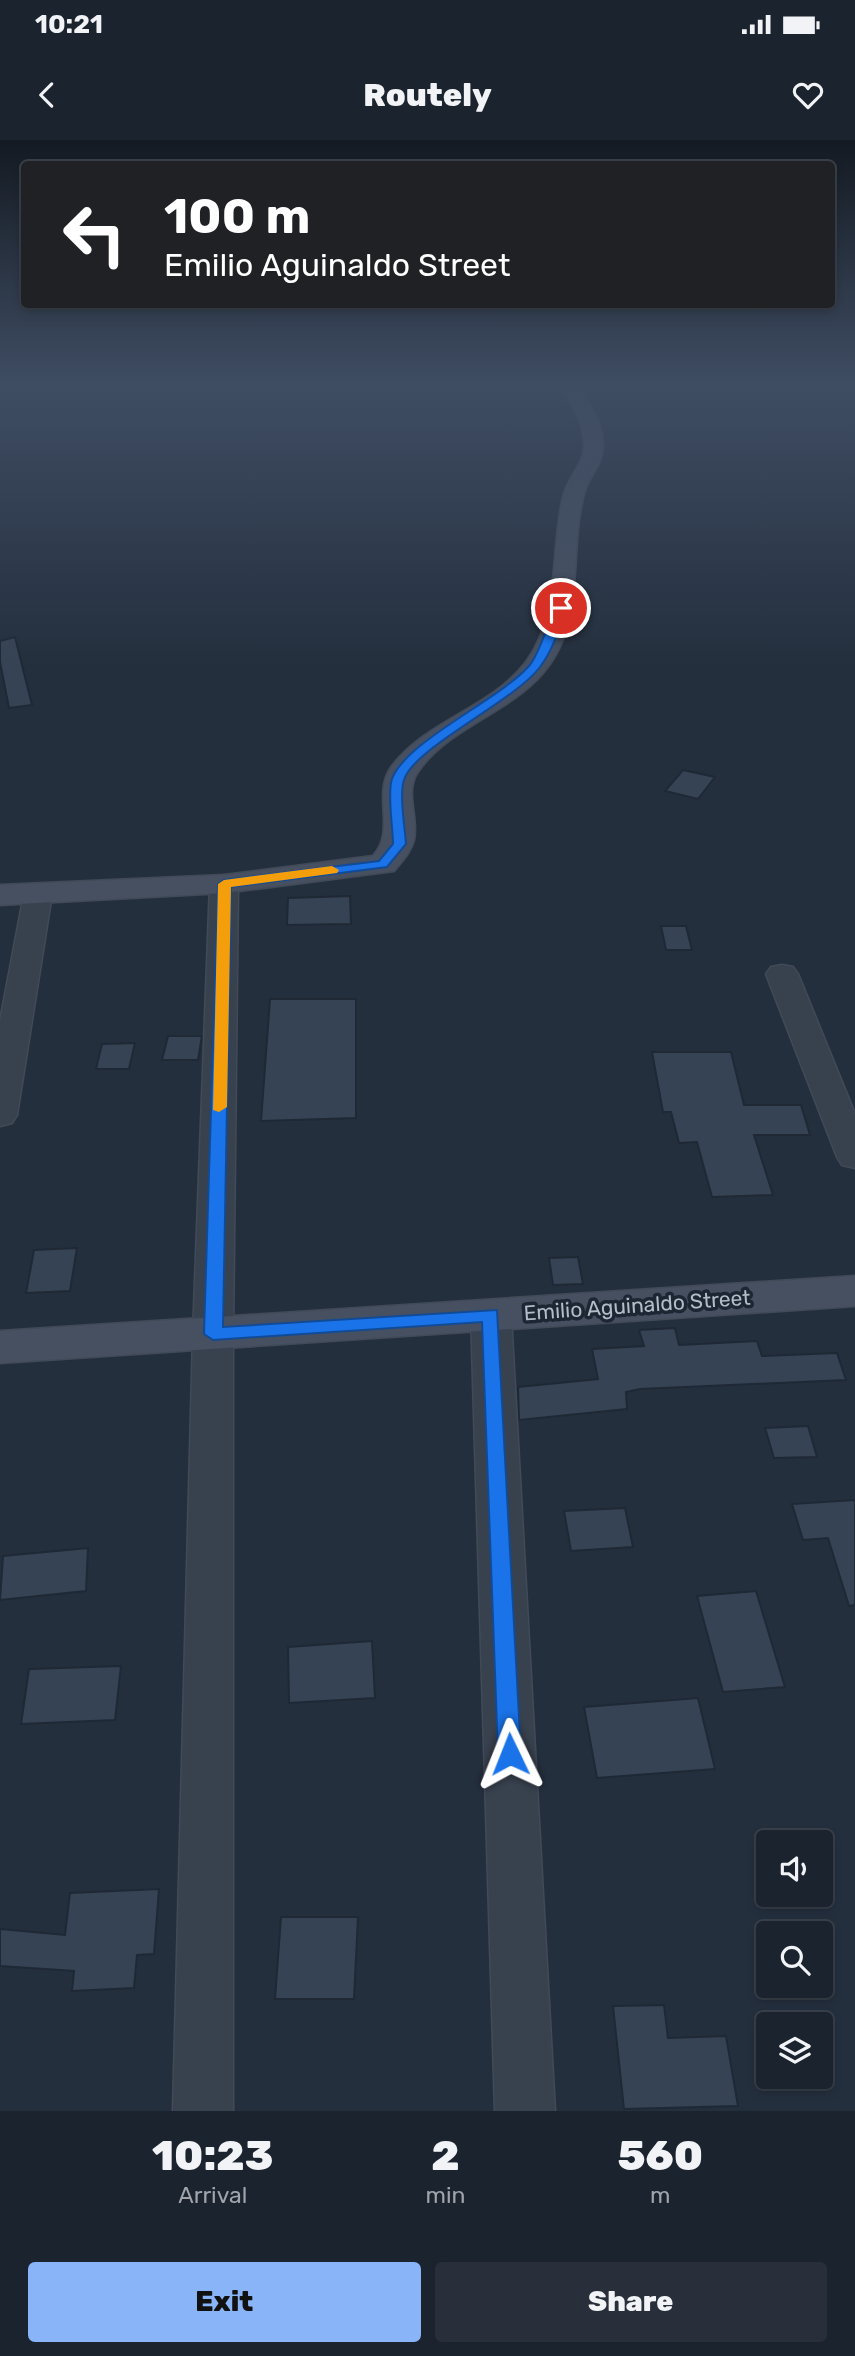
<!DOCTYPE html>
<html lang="en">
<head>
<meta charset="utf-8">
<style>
	body { margin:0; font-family:Rubik,sans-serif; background:#282f3a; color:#f1f3f6; height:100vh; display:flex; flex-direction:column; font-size:26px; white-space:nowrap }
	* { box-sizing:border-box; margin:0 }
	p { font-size:23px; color:#a0a4aa }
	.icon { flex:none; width:38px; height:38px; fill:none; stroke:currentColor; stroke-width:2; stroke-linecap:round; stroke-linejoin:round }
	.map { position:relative; height:1971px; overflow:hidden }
	.details { display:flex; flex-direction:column; background:#1b232e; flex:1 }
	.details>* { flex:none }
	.banner { position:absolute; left:21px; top:21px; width:814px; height:147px; border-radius:7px; box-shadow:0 4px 10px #0003,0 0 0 2px #39404a; background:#202124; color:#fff; overflow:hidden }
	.tools { position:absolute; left:756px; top:1690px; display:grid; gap:14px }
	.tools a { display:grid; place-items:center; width:77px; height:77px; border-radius:7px; background:#1b232e; box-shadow:0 4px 10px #0003,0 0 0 2px #39404a; font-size:35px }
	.pin { position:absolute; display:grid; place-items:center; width:60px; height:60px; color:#fff; margin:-30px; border:4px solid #fff; border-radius:50%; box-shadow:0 2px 7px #0007 }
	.me { position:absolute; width:77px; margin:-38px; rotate:358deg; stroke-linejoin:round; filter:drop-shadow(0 0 5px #0008) }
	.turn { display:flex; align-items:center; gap:24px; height:147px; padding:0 28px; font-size:32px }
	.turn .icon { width:91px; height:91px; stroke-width:2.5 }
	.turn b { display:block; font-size:49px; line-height:60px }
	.eta { display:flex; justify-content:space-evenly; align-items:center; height:119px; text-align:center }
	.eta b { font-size:42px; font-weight:800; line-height:49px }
	.primary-button { display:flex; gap:14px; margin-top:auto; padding:14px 28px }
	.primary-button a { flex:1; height:80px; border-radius:7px; background:#8ab4f8; color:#111; font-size:28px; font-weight:800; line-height:80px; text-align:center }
	.primary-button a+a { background:#282f3a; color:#f1f3f6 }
	.status { display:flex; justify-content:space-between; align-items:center; height:49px; padding:0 35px; background:#1b232e; direction:ltr }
	.status svg { height:19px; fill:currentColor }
	header { display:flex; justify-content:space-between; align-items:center; height:91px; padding:0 28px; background:#1b232e; font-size:32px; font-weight:800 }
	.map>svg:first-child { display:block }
	.building { fill:#364354; stroke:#1f2835; stroke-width:2 }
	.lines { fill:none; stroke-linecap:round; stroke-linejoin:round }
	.street-casing { stroke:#414a57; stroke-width:3 }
	.secondary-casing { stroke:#414a57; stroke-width:3 }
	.street { fill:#38414e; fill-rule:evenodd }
	.secondary { fill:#465061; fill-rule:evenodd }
	.route { fill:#1a73e8; stroke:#114b97; stroke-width:2 }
	.slow { fill:#f59e0b }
	.labels { text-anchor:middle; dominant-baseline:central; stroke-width:7; stroke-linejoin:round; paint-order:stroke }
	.street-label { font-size:21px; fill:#b4bcc9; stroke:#1d2633 }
</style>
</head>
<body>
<div class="status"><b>10:21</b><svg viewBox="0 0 49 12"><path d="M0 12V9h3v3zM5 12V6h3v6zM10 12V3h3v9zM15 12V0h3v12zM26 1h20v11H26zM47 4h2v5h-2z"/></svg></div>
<header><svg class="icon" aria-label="back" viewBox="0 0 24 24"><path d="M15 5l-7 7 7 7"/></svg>Routely<svg class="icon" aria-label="heart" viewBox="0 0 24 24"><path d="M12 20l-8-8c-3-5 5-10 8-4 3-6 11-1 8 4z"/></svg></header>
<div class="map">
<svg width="855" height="1971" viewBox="0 0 855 1971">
	<rect width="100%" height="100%" fill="#242f3e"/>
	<!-- building -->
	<path class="building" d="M15 497 32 565 9 568 0 522V501Z
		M683 630 715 637 698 659 665 651Z
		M350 756 351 784 287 785 288 758Z
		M661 786H686L692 810H666Z
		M270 859H356V978L261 981Z
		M168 896H202L198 920H162Z
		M135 903 129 929H96L102 904Z
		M652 912H731L744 965H801L810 995H754L773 1055 712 1057 697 1002 679 1003 671 972H663Z
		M77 1108 70 1151 26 1153 34 1110Z
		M578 1117 583 1144 553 1145 549 1118Z
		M675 1188 679 1205 757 1201 762 1216 837 1213 846 1240 640 1249 626 1252 627 1269 519 1280 518 1247 598 1239 592 1209 644 1206 639 1190Z
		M808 1286 817 1317 774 1318 765 1288Z
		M855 1360V1465L849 1466 828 1398 803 1400 792 1364Z
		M625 1368 633 1407 571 1411 564 1371Z
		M88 1408 86 1451 0 1460 3 1416Z
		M756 1451 785 1547 723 1552 697 1456Z
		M372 1501 375 1558 289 1563 288 1507Z
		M121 1526 115 1580 21 1584 29 1529Z
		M698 1558 715 1629 597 1638 584 1567Z
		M159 1749 154 1814 137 1815 134 1848 72 1851 74 1831 0 1826V1789L65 1795 70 1753Z
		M281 1777H358L354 1859H275Z
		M664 1865 668 1898 726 1896 738 1966 624 1969 613 1866Z"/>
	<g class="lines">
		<defs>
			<path id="street" d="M224 735 234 738 238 744 233 1194V1971H173L193 1194 210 744 214 738Z
				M38 745 48 748 52 754 17 975 12 983 0 986V881L24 754 28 748Z
				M782 825 793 827 798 834 855 974V1028L842 1025 837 1017 766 834 771 827Z
				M491 1161 505 1165 511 1175 555 1971H495L471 1175 477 1165Z"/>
			<path id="secondary" d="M559 246 578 247C590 263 603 284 603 305 604 323 588 337 584 354 568 414 587 482 543 533 509 573 446 589 418 632 404 652 419 677 414 700 411 712 402 721 394 731L224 753 0 765V745L224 735 373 716C397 690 371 654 392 626 427 580 491 568 526 522 561 475 550 411 563 357 567 338 585 324 584 304 584 282 571 263 559 246Z
				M855 1136V1166L0 1223V1191Z"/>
		</defs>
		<!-- street casing -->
		<use href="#street" class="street-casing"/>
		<!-- secondary casing -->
		<use href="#secondary" class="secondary-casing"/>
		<!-- street -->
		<use href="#street" class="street"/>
		<!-- secondary -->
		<use href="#secondary" class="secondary"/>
	</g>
	<!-- sky -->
	<linearGradient id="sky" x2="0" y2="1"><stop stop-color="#141a22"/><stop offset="0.47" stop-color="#3f4d63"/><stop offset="1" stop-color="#3f4d63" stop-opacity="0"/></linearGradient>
	<rect width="855" height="522" fill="url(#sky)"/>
	<!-- route -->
	<path class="route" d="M561 465 566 468C559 489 553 510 540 527 515 561 413 608 404 640 399 654 405 688 406 704L387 727 231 747 223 1187 497 1170 521 1614 518 1621 510 1625 501 1621 498 1614 482 1182 213 1200 204 1194 218 744 224 740 379 721 393 704C393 688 387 653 392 639 406 601 499 560 529 526 541 513 550 471 561 465Z"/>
	<!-- slow -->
	<path class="slow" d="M332 726 339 730 337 733 231 747 227 967 219 972 213 970 218 744 224 740Z"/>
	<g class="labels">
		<!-- street labels -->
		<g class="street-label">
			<text transform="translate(637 1165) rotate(-4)">Emilio Aguinaldo Street</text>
		</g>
	</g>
</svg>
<div class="tools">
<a><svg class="icon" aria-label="sound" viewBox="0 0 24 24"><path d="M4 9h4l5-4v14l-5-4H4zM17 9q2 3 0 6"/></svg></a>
<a><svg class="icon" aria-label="search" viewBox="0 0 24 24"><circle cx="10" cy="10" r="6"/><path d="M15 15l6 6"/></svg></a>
<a><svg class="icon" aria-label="layers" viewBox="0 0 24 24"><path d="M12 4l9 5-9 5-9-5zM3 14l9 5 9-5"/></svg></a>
</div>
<div class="pin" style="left:561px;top:468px;background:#d93025"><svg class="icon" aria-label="arrive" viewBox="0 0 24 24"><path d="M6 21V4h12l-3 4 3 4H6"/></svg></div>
<svg class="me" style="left:510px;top:1614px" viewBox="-20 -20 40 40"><path d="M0-17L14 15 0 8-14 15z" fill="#1a73e8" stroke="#fff" stroke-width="4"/></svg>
<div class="banner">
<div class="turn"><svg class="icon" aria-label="left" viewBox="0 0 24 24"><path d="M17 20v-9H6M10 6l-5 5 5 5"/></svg><div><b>100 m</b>Emilio Aguinaldo Street</div></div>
</div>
</div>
<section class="details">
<div class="eta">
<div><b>10:23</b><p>Arrival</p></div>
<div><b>2</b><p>min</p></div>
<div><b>560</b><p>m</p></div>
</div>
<div class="primary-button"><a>Exit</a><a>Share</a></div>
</section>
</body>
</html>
